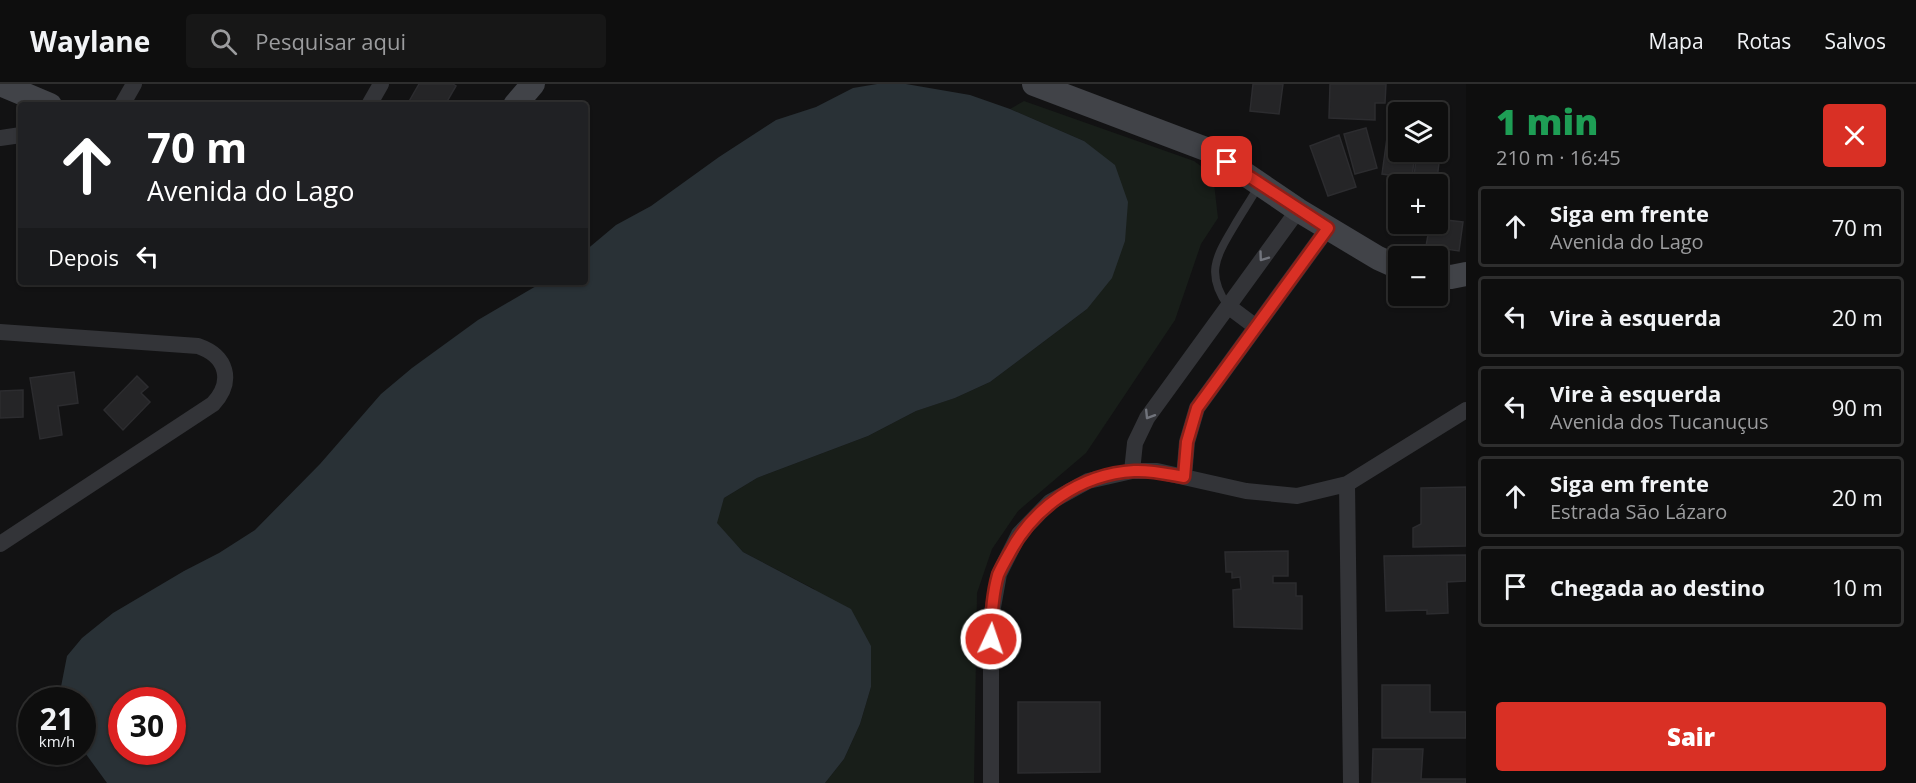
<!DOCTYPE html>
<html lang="pt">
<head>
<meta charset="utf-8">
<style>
	body { margin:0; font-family:"Open Sans",sans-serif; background:#171717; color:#f1f3f6; height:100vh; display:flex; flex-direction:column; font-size:22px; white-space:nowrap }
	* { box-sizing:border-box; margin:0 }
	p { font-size:20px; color:#9b9c9e }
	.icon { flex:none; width:33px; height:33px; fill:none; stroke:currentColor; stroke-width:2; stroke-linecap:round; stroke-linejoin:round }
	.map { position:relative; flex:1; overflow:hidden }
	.drawer { display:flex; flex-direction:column; background:#0e0e0e; width:450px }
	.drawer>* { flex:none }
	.guide { position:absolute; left:18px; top:18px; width:570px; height:183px; border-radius:6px; box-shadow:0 2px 4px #0004,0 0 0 2px #2e2e2e; background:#202124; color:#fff; overflow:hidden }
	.controls { position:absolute; left:1388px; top:18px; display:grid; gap:12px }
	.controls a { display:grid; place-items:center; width:60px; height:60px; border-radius:6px; background:#0e0e0e; box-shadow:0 2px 4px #0004,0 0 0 2px #2e2e2e; font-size:30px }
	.speed { position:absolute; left:18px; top:603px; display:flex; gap:12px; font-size:30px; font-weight:700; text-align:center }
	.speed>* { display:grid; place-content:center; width:78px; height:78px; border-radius:50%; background:#0e0e0e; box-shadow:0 2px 4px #0004,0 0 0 2px #2e2e2e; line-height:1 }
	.speed small { font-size:15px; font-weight:400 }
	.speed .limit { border:9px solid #d22; background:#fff; color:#111 }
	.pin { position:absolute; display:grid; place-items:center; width:51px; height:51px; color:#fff; margin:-26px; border-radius:12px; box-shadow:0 3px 9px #0006 }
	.me { position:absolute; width:66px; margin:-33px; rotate:3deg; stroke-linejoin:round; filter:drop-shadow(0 0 4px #0008) }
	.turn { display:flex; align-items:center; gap:21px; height:126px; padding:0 30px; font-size:27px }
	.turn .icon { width:78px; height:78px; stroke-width:2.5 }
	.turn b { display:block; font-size:42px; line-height:51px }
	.then { display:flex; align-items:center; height:57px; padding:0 30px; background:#0003; gap:12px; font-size:22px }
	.round { display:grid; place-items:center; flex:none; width:63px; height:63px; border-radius:6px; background:#171717 }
	.head { display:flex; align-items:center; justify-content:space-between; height:102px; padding:0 30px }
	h1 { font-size:36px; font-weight:800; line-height:45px; color:#1e9e55 }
	.button { display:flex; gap:12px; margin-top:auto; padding:12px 30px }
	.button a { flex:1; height:69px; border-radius:6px; background:#d93025; color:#fff; font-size:24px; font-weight:800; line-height:69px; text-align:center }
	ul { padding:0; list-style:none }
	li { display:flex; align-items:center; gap:18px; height:81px; margin:0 12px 9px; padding:0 18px; border:3px solid #2e2e2e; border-radius:6px }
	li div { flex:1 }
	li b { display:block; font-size:22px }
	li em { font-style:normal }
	header { display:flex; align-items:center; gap:36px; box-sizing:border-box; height:84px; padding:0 30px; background:#0e0e0e; border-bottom:2px solid #2e2e2e }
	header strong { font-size:28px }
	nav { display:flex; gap:33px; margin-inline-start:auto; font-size:21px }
	.search { width:420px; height:54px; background:#171717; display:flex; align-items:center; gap:15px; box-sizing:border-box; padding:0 21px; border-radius:6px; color:#9b9c9e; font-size:22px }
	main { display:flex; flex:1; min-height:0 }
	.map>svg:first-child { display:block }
	.green { fill:#181e19 }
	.water { fill:#293136; fill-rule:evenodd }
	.building { fill:#252527; stroke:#2c2c2f; stroke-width:1.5 }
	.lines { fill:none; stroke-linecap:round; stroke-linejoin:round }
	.lane { stroke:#333438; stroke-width:8 }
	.street { stroke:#333438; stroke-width:16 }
	.secondary { stroke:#414348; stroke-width:24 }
	.oneway { stroke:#71747c }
	.route-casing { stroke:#8d1f18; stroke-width:15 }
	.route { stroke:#d93025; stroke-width:10 }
</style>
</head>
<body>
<header>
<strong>Waylane</strong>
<div class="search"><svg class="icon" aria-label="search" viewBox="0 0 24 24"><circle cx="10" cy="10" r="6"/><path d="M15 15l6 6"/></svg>Pesquisar aqui</div>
<nav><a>Mapa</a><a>Rotas</a><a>Salvos</a></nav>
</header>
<main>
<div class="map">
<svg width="1466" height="699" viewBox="0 0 1466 699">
	<rect width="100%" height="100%" fill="#121213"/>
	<!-- green -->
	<path class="green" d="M1024 17 1194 77 1213 91 1218 134 1201 160 1175 236 1086 369 1018 427 992 465 977 509 974 699H825L844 675 860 640 871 603 814 505 743 468 716 439 724 414 757 394 868 352 916 327 955 314 990 298 1087 225 1084 57 1010 25Z"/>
	<!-- water -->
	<path class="water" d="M877 0H906L970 11 1010 25 1084 57 1115 81 1128 118 1125 157 1112 194 1087 225 990 298 955 314 916 327 868 352 757 394 724 414 717 439 743 468 851 525 871 562V603L860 640 844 675 825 699H107L83 666 82 616H60L59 613 67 572 82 554 113 529 184 487 219 469 255 446 320 380 381 310 412 284 478 236 543 198H585V167L616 141 651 122 719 73 776 36 816 23 853 4ZM122 616H172V668H122Z"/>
	<!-- building -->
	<path class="building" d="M419 0H453L456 2 445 21H407Z
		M1253 0H1283L1279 30 1250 27Z
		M1330 0H1386L1385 19H1375V36L1329 34Z
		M1390 32 1398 33V68H1415L1412 94 1382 90Z
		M1366 44 1377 84 1355 90 1344 50Z
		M1339 51 1356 103 1328 112 1310 62Z
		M1417 68 1440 71 1437 95 1414 92Z
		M1437 135 1463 138 1459 167 1426 162 1430 140H1437Z
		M1429 164 1448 167 1445 185 1437 183V172H1428Z
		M74 288 78 319 58 322 62 351 40 355 30 294Z
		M137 292 148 303 141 309 150 318 123 346 104 326Z
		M23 306V333L0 334V307Z
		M1466 403V462L1413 463V444L1421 440V404Z
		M1288 467V492H1273V499H1296V512H1302V545L1234 543 1233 506 1241 505 1240 493 1232 494V488H1226L1225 468Z
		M1466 471V497L1447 498 1448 529 1427 530V526L1386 527 1384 472Z
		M1382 601H1430V628H1466V654H1382Z
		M1018 618H1100V688L1018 689Z
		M1373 665H1423L1421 695H1466V699H1372Z"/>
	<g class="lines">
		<!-- lane -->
		<path class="lane" d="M1228 222C1206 191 1215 174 1233 144 1241 130 1250 117 1258 103"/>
		<!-- street -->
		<path class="street" d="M122 21 134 0
			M369 21 381 0
			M0 54 21 51
			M1228 222 1256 243
			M0 248 198 262C227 272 234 297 213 320L0 460
			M1132 387 1135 359 1147 334 1298 126
			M1184 393 1187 358 1197 324 1328 144
			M1347 400 1351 699
			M991 699V534L999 490 1019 450 1050 418 1088 397 1132 387H1157L1246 407 1297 412 1347 400 1466 326"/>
		<!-- secondary -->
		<path class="secondary" d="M0 0 50 21
			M1034 0 1211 67 1298 126 1378 174 1398 183
			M515 21 533 0
			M1437 192 1451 193 1466 190"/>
	</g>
	<!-- one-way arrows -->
	<defs><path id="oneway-chevron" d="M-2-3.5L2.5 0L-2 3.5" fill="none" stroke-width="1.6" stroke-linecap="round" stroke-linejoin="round" transform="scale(1.5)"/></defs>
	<g class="oneway">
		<use href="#oneway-chevron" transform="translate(1263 173) rotate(126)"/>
		<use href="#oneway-chevron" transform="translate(1149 331) rotate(122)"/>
	</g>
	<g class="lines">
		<defs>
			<path id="route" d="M991 555C991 534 992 512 998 491 1001 484 1005 477 1009 470 1033 424 1080 390 1134 387 1151 386 1167 390 1184 393L1187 358 1197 324 1328 144 1227 78"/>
		</defs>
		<!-- route casing -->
		<use href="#route" class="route-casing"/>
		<!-- route -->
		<use href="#route" class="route"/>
	</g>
</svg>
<div class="controls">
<a><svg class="icon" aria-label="layers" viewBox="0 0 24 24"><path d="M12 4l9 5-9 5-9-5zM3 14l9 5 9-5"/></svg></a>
<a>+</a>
<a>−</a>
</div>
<div class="speed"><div>21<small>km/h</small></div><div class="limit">30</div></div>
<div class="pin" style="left:1227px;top:78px;background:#d93025"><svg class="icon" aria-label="arrive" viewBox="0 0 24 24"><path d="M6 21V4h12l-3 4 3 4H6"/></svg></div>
<svg class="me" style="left:991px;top:555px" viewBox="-20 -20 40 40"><circle r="17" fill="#d93025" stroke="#fff" stroke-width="3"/><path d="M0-11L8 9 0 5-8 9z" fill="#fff"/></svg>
<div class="guide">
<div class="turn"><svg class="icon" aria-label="ahead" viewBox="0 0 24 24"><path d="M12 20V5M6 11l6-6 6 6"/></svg><div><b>70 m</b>Avenida do Lago</div></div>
<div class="then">Depois<svg class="icon" aria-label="left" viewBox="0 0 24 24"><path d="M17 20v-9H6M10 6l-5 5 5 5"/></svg></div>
</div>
</div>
<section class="drawer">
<div class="head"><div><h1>1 min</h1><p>210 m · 16:45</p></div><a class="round" style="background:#d93025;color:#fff"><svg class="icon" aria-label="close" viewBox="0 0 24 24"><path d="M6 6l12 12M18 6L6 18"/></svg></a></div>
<ul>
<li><svg class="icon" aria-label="ahead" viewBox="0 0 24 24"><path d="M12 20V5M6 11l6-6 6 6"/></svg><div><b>Siga em frente</b><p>Avenida do Lago</p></div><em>70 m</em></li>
<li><svg class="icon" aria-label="left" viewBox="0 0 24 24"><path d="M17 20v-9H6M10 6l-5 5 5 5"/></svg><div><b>Vire à esquerda</b></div><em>20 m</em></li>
<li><svg class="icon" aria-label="left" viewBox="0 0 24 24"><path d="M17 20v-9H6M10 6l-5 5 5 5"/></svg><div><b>Vire à esquerda</b><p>Avenida dos Tucanuçus</p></div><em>90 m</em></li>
<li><svg class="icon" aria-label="ahead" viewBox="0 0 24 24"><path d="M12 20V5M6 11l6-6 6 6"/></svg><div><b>Siga em frente</b><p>Estrada São Lázaro</p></div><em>20 m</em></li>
<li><svg class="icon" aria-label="arrive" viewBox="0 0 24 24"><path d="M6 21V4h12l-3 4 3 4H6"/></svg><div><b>Chegada ao destino</b></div><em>10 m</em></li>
</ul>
<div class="button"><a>Sair</a></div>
</section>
</main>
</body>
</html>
